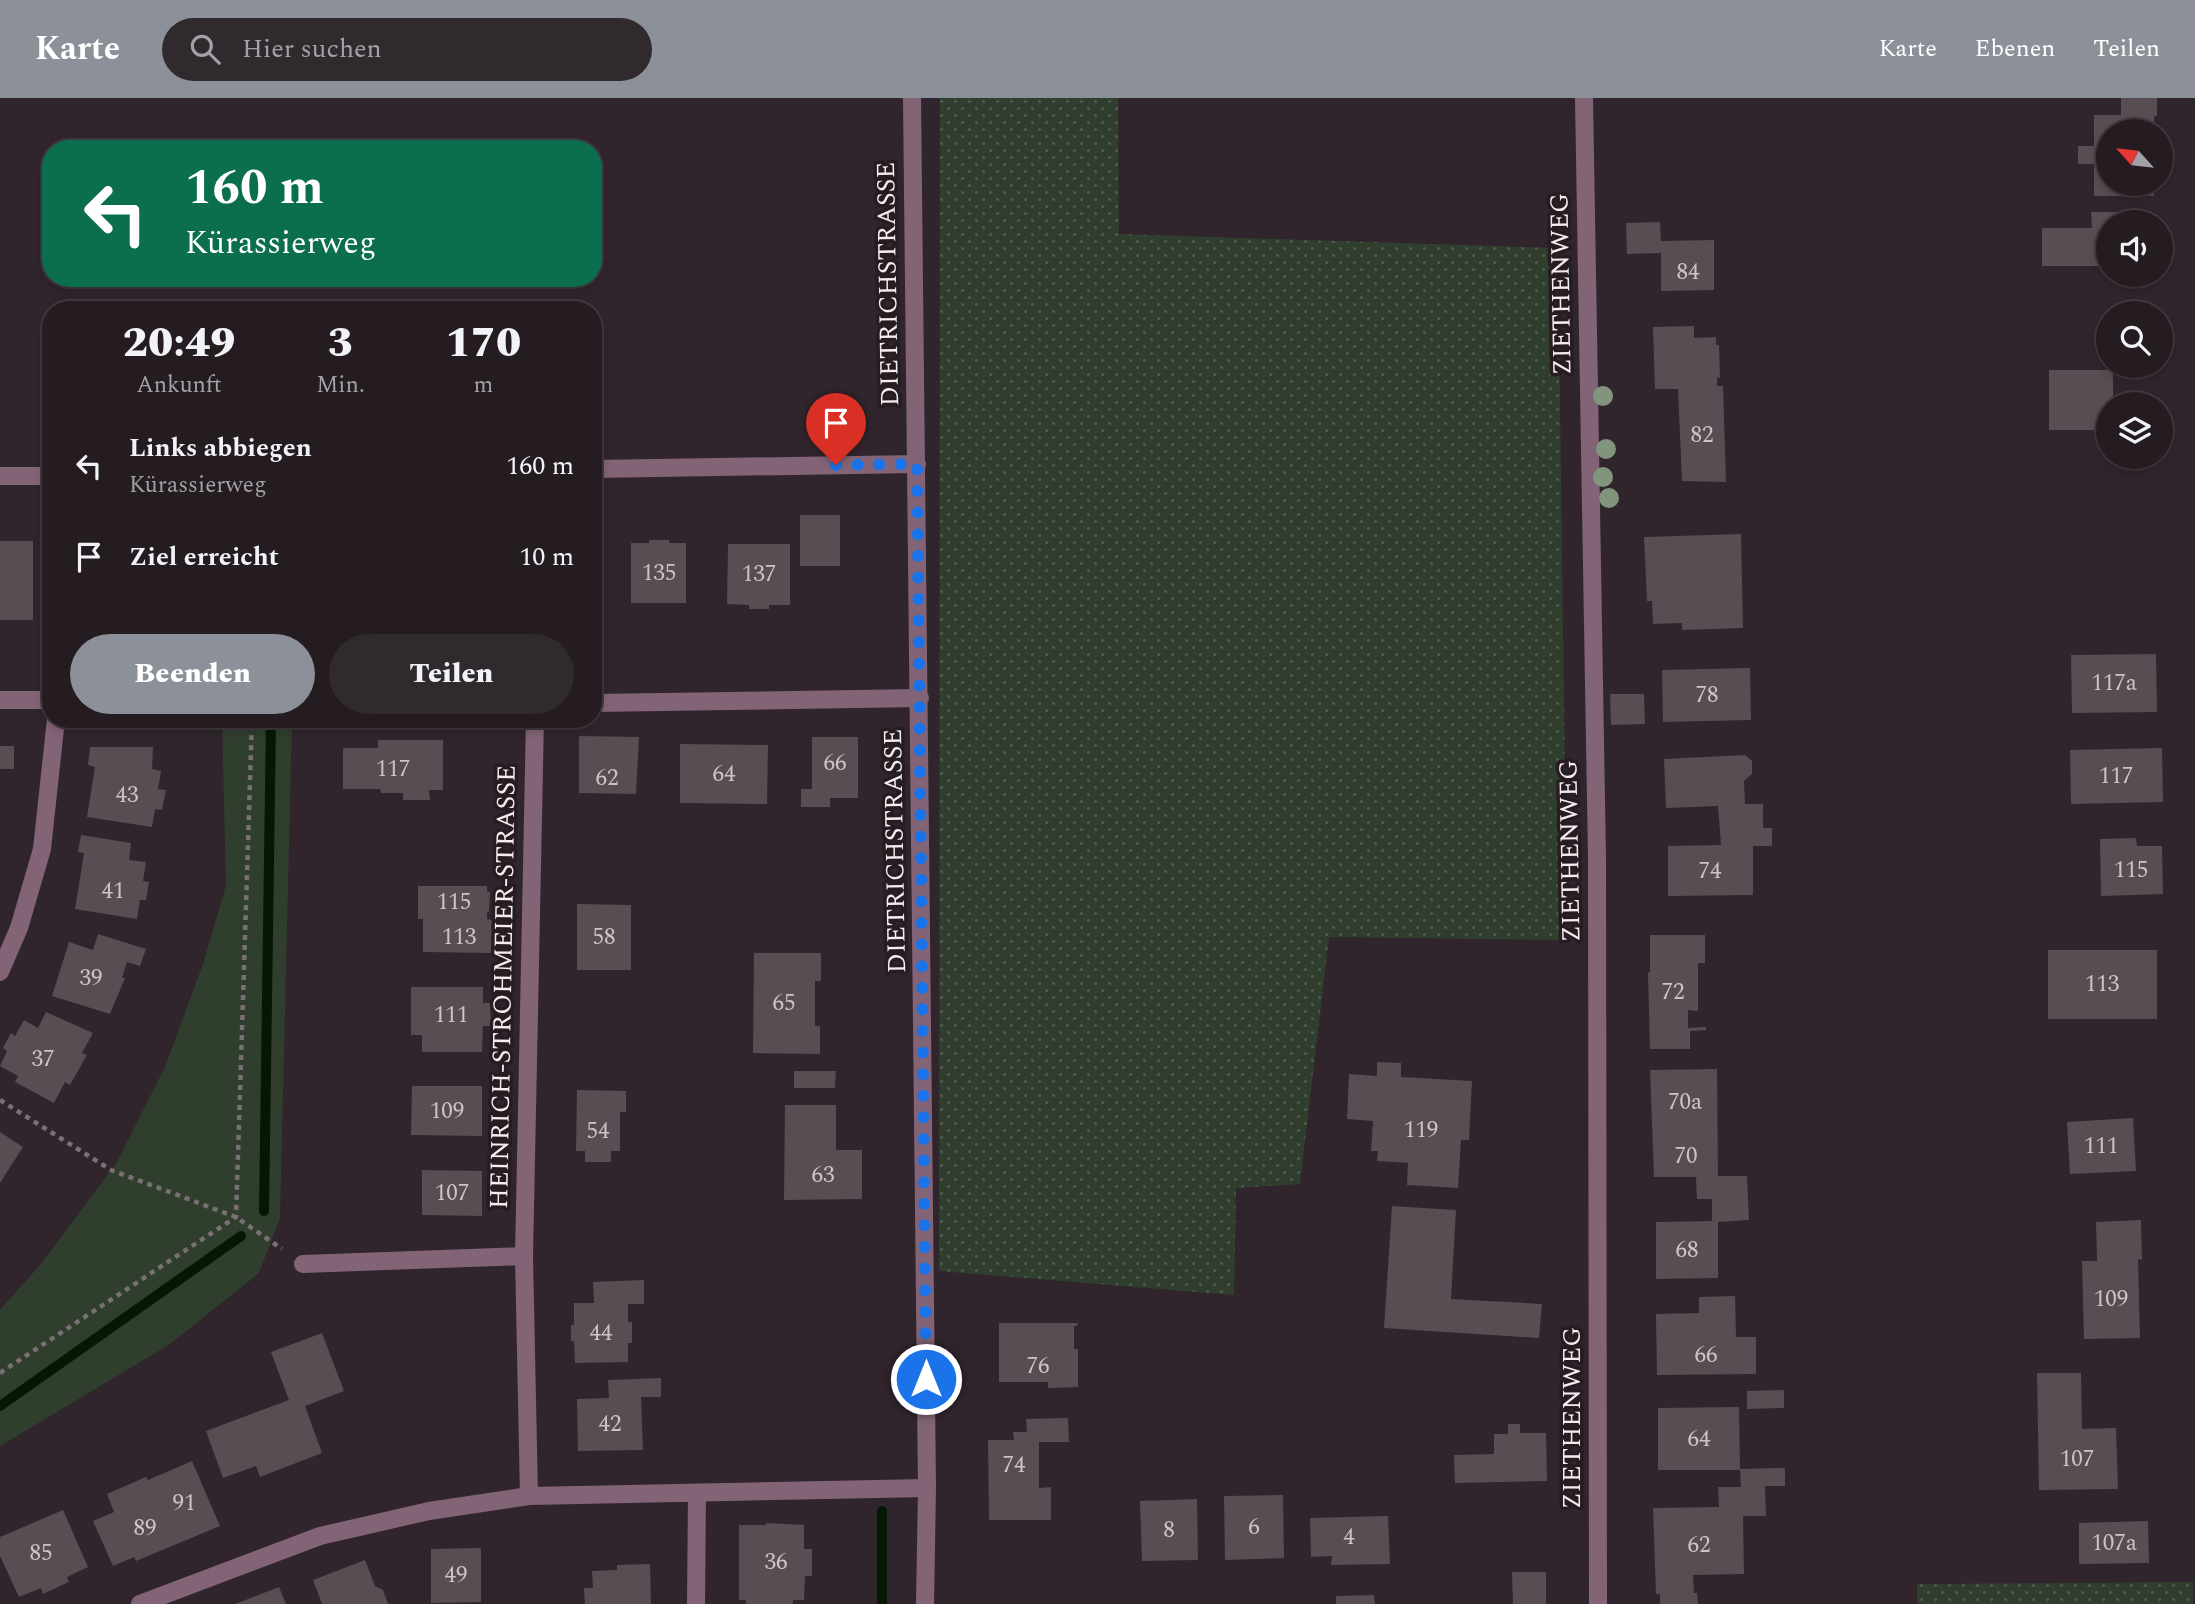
<!DOCTYPE html>
<html lang="de">
<head>
<meta charset="utf-8">
<style>
	body { margin:0; font-family:Spectral,serif; background:#30292e; color:#f1f3f6; height:100vh; display:flex; flex-direction:column; font-size:26px; white-space:nowrap }
	* { box-sizing:border-box; margin:0 }
	p { font-size:23px; color:#a3a1a5 }
	.icon { flex:none; width:38px; height:38px; fill:none; stroke:currentColor; stroke-width:2; stroke-linecap:round; stroke-linejoin:round }
	.map { position:relative; flex:1; overflow:hidden }
	.drawer { position:absolute; left:42px; top:203px; width:560px; height:427px; display:flex; flex-direction:column; background:#241c21; border-radius:28px; box-shadow:0 4px 10px #0003,0 0 0 2px #413a3f }
	.drawer>* { flex:none }
	.hud { position:absolute; left:42px; top:42px; width:560px; height:147px; border-radius:28px; box-shadow:0 4px 10px #0003,0 0 0 2px #413a3f; background:#0b6e4f; color:#fff; overflow:hidden }
	.needle { width:46px; rotate:297deg }
	.fabs { position:absolute; left:2096px; top:21px; display:grid; gap:14px }
	.fabs a { display:grid; place-items:center; width:77px; height:77px; border-radius:50%; background:#241c21; box-shadow:0 4px 10px #0003,0 0 0 2px #413a3f; font-size:35px }
	.pin { position:absolute; display:grid; place-items:center; width:60px; height:60px; color:#fff; margin:-72px -30px; border-radius:50% 50% 50% 0; rotate:-45deg; box-shadow:0 0 7px #0007 }
	.pin .icon { rotate:45deg }
	.me { position:absolute; width:77px; margin:-38px; rotate:0deg; stroke-linejoin:round; filter:drop-shadow(0 0 5px #0008) }
	.turn { display:flex; align-items:center; gap:24px; height:147px; padding:0 28px; font-size:32px }
	.turn .icon { width:91px; height:91px; stroke-width:2.5 }
	.turn b { display:block; font-size:49px; line-height:60px }
	.eta { display:flex; justify-content:space-evenly; align-items:center; height:119px; text-align:center }
	.eta b { font-size:42px; font-weight:800; line-height:49px }
	.button { display:flex; gap:14px; margin-top:auto; padding:14px 28px }
	.button a { flex:1; height:80px; border-radius:42px; background:#8c9099; color:#fff; font-size:28px; font-weight:800; line-height:80px; text-align:center }
	.button a+a { background:#30292e; color:#f1f3f6 }
	ul { padding:0; list-style:none }
	li { display:flex; align-items:center; gap:21px; height:91px; padding:0 28px }
	li div { flex:1 }
	li b { display:block; font-size:26px }
	li em { font-style:normal }
	header { display:flex; align-items:center; gap:42px; box-sizing:border-box; height:98px; padding:0 35px; background:#8c9099; color:#fff }
	header strong { font-size:33px }
	nav { display:flex; gap:38px; margin-inline-start:auto; font-size:24px }
	.search { width:490px; height:63px; background:#30292e; display:flex; align-items:center; gap:18px; box-sizing:border-box; padding:0 24px; border-radius:38px; color:#a3a1a5; font-size:26px }
	.map>svg:first-child { display:block }
	.grass { fill:url(#grass-dots) }
	.park { fill:#303e2e }
	.lines { fill:none; stroke-linecap:round; stroke-linejoin:round }
	.stream { stroke:#041803; stroke-width:10 }
	.building { fill:#584d53 }
	.path { stroke:#797075; stroke-width:4.5; stroke-dasharray:5 5; stroke-linecap:butt }
	.minor { stroke:#836477; stroke-width:18 }
	.tree { fill:#81957d }
	.route { stroke:#1a73e8; stroke-width:12; stroke-dasharray:0 21.6 }
	.labels { text-anchor:middle; dominant-baseline:central; stroke-width:7; stroke-linejoin:round; paint-order:stroke }
	.number-label { font-size:23px; fill:#ccc4c9 }
	.street-label { font-size:26px; fill:#f3ecf0; stroke:#261c22 }
</style>
</head>
<body>
<header>
<strong>Karte</strong>
<div class="search"><svg class="icon" aria-label="search" viewBox="0 0 24 24"><circle cx="10" cy="10" r="6"/><path d="M15 15l6 6"/></svg>Hier suchen</div>
<nav><a>Karte</a><a>Ebenen</a><a>Teilen</a></nav>
</header>
<div class="map">
<svg width="2195" height="1506" viewBox="0 0 2195 1506">
	<defs>
		<pattern id="grass-dots" width="8" height="8" patternUnits="userSpaceOnUse" patternTransform="scale(1.75)"><rect width="8" height="8" fill="#303e2e"/><path d="M2 2h.1M6 6h.1" fill="none" stroke="#4e5a4d" stroke-width="1.8" stroke-linecap="round"/></pattern>
	</defs>
	<rect width="100%" height="100%" fill="#30252c"/>
	<!-- grass -->
	<path class="grass" d="M940 0H1118L1119 136 1558 150 1567 842 1329 839 1300 1086 1236 1090 1234 1197 939 1173Z
		M2193 1484V1506H1917V1486Z"/>
	<!-- park -->
	<path class="park" d="M222 621H292L280 1120 259 1175 170 1246 0 1348V1212L41 1166 117 1064 165 969 203 866 226 787Z"/>
	<g class="lines">
		<!-- stream -->
		<path class="stream" d="M264 1113 271 621
			M0 1308 241 1138
			M882 1413V1506"/>
	</g>
	<!-- building -->
	<path class="building" d="M2121 0H2157V18H2154V33H2109V86H2154V98H2094V66H2078V48H2094V17H2121Z
		M2091 114H2143V124H2109V168H2042V130H2092Z
		M1660 124 1661 143 1714 142V192L1661 193V155L1627 156 1626 125Z
		M1694 228V240L1716 239V247H1719L1720 280 1717 279V288H1723L1726 384 1682 383 1678 291H1655L1653 229Z
		M2049 272H2113V306H2109V332H2049Z
		M800 417H840V468H800Z
		M1741 436 1743 530 1682 532V525L1653 526 1652 503H1647L1644 439Z
		M649 442H669V445H686V505H631V445H649Z
		M0 443H33V522H0Z
		M728 446H790V507H769V511H749V507L727 506Z
		M2156 556 2157 614 2072 615 2071 557Z
		M1750 570 1751 622 1663 624 1662 572Z
		M1610 596H1644L1645 626 1611 627Z
		M579 638 639 639 636 696 579 695Z
		M812 639H858V700H830V709H801V691H812Z
		M378 642H443V692H429L430 702H403V695H381L380 691H343V650H378Z
		M680 646 768 647 767 706 680 705Z
		M0 648H14V671H0Z
		M90 649H153L152 671 161 673 158 691 166 692 162 712 155 711 152 729 87 719 95 669 88 667Z
		M2162 650 2163 704 2071 706 2070 652Z
		M1745 657 1752 663V676L1744 683 1745 706H1763V730H1772V748H1753V797L1668 798V748L1721 747 1718 708 1666 710 1664 661Z
		M81 737 131 745 129 762 146 764 143 783 149 784 146 802H140L137 821 75 811 84 755 78 754Z
		M2136 740 2137 748H2162L2163 796 2101 798 2100 741Z
		M418 788H487V794H490L489 814H487V821L492 822V828L495 829V849H492V855L423 854V821H418Z
		M577 806 631 807V872H577Z
		M98 836 146 851 140 868 127 864 122 880H125L110 916 52 898 69 844 93 852Z
		M1650 837H1705V865H1698V913L1688 912V930L1706 929V932L1690 933V951H1650L1648 875 1650 874Z
		M2048 852H2157V921H2048Z
		M754 855H821V883H815V928H820V956L753 955Z
		M411 889H483V905H490L491 928H483L482 954H422V937H411Z
		M46 914 93 935 82 955 87 957 70 987 65 984 54 1005 15 984 18 978 0 968 7 953 3 950 11 935 15 938 24 922 38 930Z
		M1377 964 1401 965V979L1472 983 1469 1042H1461L1458 1090 1407 1087 1408 1065 1377 1063 1378 1053H1371L1373 1023 1347 1021 1349 976 1377 978Z
		M1717 971 1718 1078H1747L1749 1122 1718 1124V1180L1656 1181V1124L1712 1123V1101H1697L1696 1079H1654L1650 972Z
		M794 973H836L835 990H794Z
		M412 988H482V1038L411 1037Z
		M577 992 626 993V1014H620V1053H611V1064H585V1053H576Z
		M785 1007H836V1052H862V1101L784 1102Z
		M2133 1020 2136 1073 2070 1076 2067 1024Z
		M0 1034 23 1049 0 1085Z
		M422 1072 482 1073V1118L422 1117Z
		M1392 1108 1456 1112 1451 1201 1542 1206 1539 1240 1384 1230Z
		M2141 1122 2142 1162 2138 1161 2140 1240 2084 1241 2082 1163H2097L2096 1124Z
		M644 1182V1206H628V1224H632V1245H628V1264L575 1265 574 1243H571V1227H574V1205H594L593 1184Z
		M1735 1198 1736 1239H1756V1276L1657 1277 1656 1216 1699 1215V1199Z
		M999 1225H1078L1077 1228H1074V1251H1078V1289L1048 1290V1284H999Z
		M322 1235 344 1293 305 1308 322 1355 260 1379 256 1368 223 1380 206 1333 289 1302 271 1254Z
		M2037 1275H2081L2082 1331 2116 1330 2118 1391 2039 1392Z
		M661 1280V1299H641L643 1352 578 1353 577 1301 609 1300 608 1282Z
		M1784 1292V1310L1747 1311V1293Z
		M1739 1309 1740 1372H1658V1310Z
		M1068 1320 1069 1344H1039V1390L1051 1389V1422H989L988 1342H1014L1013 1334H1027L1026 1321Z
		M1508 1326H1520V1335H1546L1547 1383 1455 1385 1454 1357 1494 1356V1336H1508Z
		M192 1363 220 1428 136 1463 134 1459 113 1468 93 1423 114 1414 107 1396 146 1379 148 1382Z
		M1785 1370V1388H1765L1766 1418H1743L1744 1476 1693 1477 1694 1495H1697L1698 1506H1660V1496H1656L1653 1410 1719 1409 1718 1389H1741L1740 1371Z
		M1283 1397 1284 1460 1225 1462 1224 1398Z
		M1197 1401 1198 1462 1142 1463 1140 1403Z
		M63 1412 88 1469 67 1479 69 1484 43 1496 41 1490 19 1499 0 1458V1439Z
		M1388 1418 1390 1466 1331 1467 1332 1458 1311 1459 1310 1420Z
		M2148 1423 2149 1465 2079 1466V1425Z
		M766 1425 804 1427V1451H812V1478H805L804 1502H793V1506H746V1502H739V1427H766Z
		M481 1450V1504L431 1505V1451Z
		M365 1462 375 1488 383 1492 388 1506H322L313 1482Z
		M650 1466 651 1506H585L584 1490H593L592 1473 617 1472V1467Z
		M1512 1474H1546V1506H1513Z
		M279 1489 286 1506H235Z
		M1374 1497 1375 1506H1336V1498Z"/>
	<g class="lines">
		<!-- path -->
		<path class="path" d="M0 1002 111 1072 236 1119 282 1151
			M0 1275 236 1119 252 621"/>
		<!-- minor -->
		<path class="minor" d="M912 0 927 1390 925 1506
			M1584 0 1597 760 1598 1506
			M593 371 917 366
			M0 378H51
			M0 602H51
			M593 605 920 600
			M0 874 19 830 42 751 56 621
			M303 1166 524 1158
			M529 1398 524 1158 535 621
			M140 1506 320 1438 429 1413 529 1398 927 1390
			M696 1506 697 1395"/>
	</g>
	<!-- trees -->
	<g class="tree">
		<circle cx="1603" cy="298" r="10"/>
		<circle cx="1606" cy="351" r="10"/>
		<circle cx="1603" cy="379" r="10"/>
		<circle cx="1609" cy="400" r="10"/>
	</g>
	<g class="lines">
		<!-- route -->
		<path class="route" d="M836 367 917 366 926 1281"/>
	</g>
	<g class="labels">
		<!-- number labels -->
		<g class="number-label">
			<text x="1688" y="174">84</text>
			<text x="1702" y="337">82</text>
			<text x="659" y="475">135</text>
			<text x="759" y="476">137</text>
			<text x="2114" y="585">117a</text>
			<text x="1707" y="597">78</text>
			<text x="835" y="665">66</text>
			<text x="393" y="671">117</text>
			<text x="724" y="676">64</text>
			<text x="2116" y="678">117</text>
			<text x="607" y="680">62</text>
			<text x="127" y="697">43</text>
			<text x="2131" y="772">115</text>
			<text x="1710" y="773">74</text>
			<text x="113" y="793">41</text>
			<text x="454" y="804">115</text>
			<text x="459" y="839">113</text>
			<text x="604" y="839">58</text>
			<text x="91" y="880">39</text>
			<text x="2102" y="886">113</text>
			<text x="1673" y="894">72</text>
			<text x="784" y="905">65</text>
			<text x="451" y="917">111</text>
			<text x="43" y="961">37</text>
			<text x="1685" y="1004">70a</text>
			<text x="447" y="1013">109</text>
			<text x="1421" y="1032">119</text>
			<text x="598" y="1033">54</text>
			<text x="2101" y="1048">111</text>
			<text x="1686" y="1058">70</text>
			<text x="823" y="1077">63</text>
			<text x="452" y="1095">107</text>
			<text x="1687" y="1152">68</text>
			<text x="2111" y="1201">109</text>
			<text x="601" y="1235">44</text>
			<text x="1706" y="1257">66</text>
			<text x="1038" y="1268">76</text>
			<text x="610" y="1326">42</text>
			<text x="1699" y="1341">64</text>
			<text x="2077" y="1361">107</text>
			<text x="1014" y="1367">74</text>
			<text x="184" y="1405">91</text>
			<text x="1254" y="1429">6</text>
			<text x="145" y="1430">89</text>
			<text x="1169" y="1432">8</text>
			<text x="1349" y="1439">4</text>
			<text x="2114" y="1445">107a</text>
			<text x="1699" y="1447">62</text>
			<text x="41" y="1455">85</text>
			<text x="776" y="1464">36</text>
			<text x="456" y="1477">49</text>
		</g>
		<!-- street labels -->
		<g class="street-label">
			<text transform="translate(888 186) rotate(-91)">DIETRICHSTRASSE</text>
			<text transform="translate(1561 186) rotate(-91)">ZIETHENWEG</text>
			<text transform="translate(895 753) rotate(-91)">DIETRICHSTRASSE</text>
			<text transform="translate(1570 753) rotate(-91)">ZIETHENWEG</text>
			<text transform="translate(503 889) rotate(-89)">HEINRICH-STROHMEIER-STRASSE</text>
			<text transform="translate(1572 1320) rotate(-90)">ZIETHENWEG</text>
		</g>
	</g>
</svg>
<div class="fabs">
<a><svg class="needle" viewBox="-14 -14 28 28"><path d="M0-13l5 13h-10z" fill="#e53935"/><path d="M0 13l5-13h-10z" fill="#a3a1a5"/></svg></a>
<a><svg class="icon" aria-label="sound" viewBox="0 0 24 24"><path d="M4 9h4l5-4v14l-5-4H4zM17 9q2 3 0 6"/></svg></a>
<a><svg class="icon" aria-label="search" viewBox="0 0 24 24"><circle cx="10" cy="10" r="6"/><path d="M15 15l6 6"/></svg></a>
<a><svg class="icon" aria-label="layers" viewBox="0 0 24 24"><path d="M12 4l9 5-9 5-9-5zM3 14l9 5 9-5"/></svg></a>
</div>
<div class="pin" style="left:836px;top:367px;background:#d93025"><svg class="icon" aria-label="arrive" viewBox="0 0 24 24"><path d="M6 21V4h12l-3 4 3 4H6"/></svg></div>
<svg class="me" style="left:926px;top:1281px" viewBox="-20 -20 40 40"><circle r="17" fill="#1a73e8" stroke="#fff" stroke-width="3"/><path d="M0-11L8 9 0 5-8 9z" fill="#fff"/></svg>
<div class="hud">
<div class="turn"><svg class="icon" aria-label="left" viewBox="0 0 24 24"><path d="M17 20v-9H6M10 6l-5 5 5 5"/></svg><div><b>160 m</b>Kürassierweg</div></div>
</div>
<section class="drawer">
<div class="eta">
<div><b>20:49</b><p>Ankunft</p></div>
<div><b>3</b><p>Min.</p></div>
<div><b>170</b><p>m</p></div>
</div>
<ul>
<li><svg class="icon" aria-label="left" viewBox="0 0 24 24"><path d="M17 20v-9H6M10 6l-5 5 5 5"/></svg><div><b>Links abbiegen</b><p>Kürassierweg</p></div><em>160 m</em></li>
<li><svg class="icon" aria-label="arrive" viewBox="0 0 24 24"><path d="M6 21V4h12l-3 4 3 4H6"/></svg><div><b>Ziel erreicht</b></div><em>10 m</em></li>
</ul>
<div class="button"><a>Beenden</a><a>Teilen</a></div>
</section>
</div>
</body>
</html>
